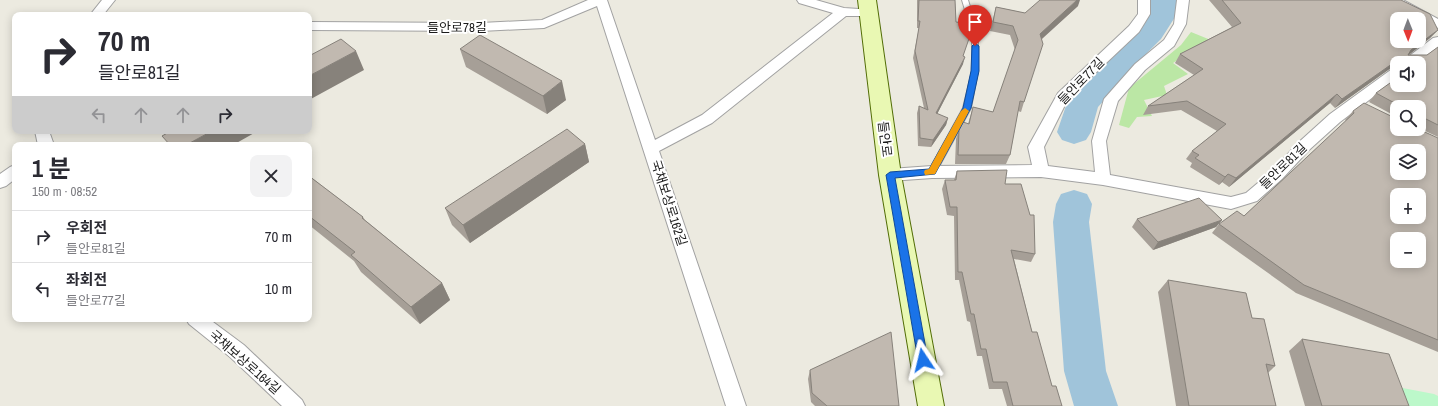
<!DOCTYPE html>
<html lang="ko">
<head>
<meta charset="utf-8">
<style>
	body { margin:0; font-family:"Archivo Narrow","Noto Sans KR",sans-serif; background:#f2f2f3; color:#2b2b33; height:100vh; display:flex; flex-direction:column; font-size:15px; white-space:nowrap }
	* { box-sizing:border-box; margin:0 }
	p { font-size:13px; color:#7c7c81 }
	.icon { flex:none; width:22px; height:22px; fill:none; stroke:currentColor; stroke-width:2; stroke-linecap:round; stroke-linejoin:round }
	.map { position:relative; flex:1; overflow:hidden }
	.sheet { position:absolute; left:12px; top:142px; width:300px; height:180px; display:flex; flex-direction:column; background:#fff; border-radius:8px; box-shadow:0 2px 10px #0003 }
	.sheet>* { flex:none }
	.top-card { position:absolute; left:12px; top:12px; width:300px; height:122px; border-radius:8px; box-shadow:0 2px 10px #0003; background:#fff; color:#2b2b33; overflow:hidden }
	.needle { width:26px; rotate:179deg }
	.tools { position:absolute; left:1390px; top:12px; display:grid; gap:8px }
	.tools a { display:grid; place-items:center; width:36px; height:36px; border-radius:8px; background:#fff; box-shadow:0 2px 10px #0003; font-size:20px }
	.pin { position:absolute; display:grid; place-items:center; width:34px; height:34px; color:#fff; margin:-41px -17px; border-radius:50% 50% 50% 0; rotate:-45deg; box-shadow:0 0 4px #0007 }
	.pin .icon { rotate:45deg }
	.me { position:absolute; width:44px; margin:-22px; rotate:350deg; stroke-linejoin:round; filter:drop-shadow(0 0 3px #0008) }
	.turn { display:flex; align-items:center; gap:14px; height:84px; padding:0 20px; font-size:18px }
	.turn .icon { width:52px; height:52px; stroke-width:2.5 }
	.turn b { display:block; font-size:28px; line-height:34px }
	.lanes { display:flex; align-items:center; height:38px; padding:0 20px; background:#0003; justify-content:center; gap:20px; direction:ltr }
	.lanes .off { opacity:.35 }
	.round { display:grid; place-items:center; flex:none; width:42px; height:42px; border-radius:8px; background:#f2f2f3 }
	.summary { display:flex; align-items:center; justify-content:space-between; height:68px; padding:0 20px }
	h1 { font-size:24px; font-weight:700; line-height:30px }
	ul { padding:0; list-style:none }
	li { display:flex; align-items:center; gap:12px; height:52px; padding:0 20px; border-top:1px solid #e1e1e2 }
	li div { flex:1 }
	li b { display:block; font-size:15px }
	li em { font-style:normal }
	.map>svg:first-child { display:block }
	.grass { fill:#bbe7a5 }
	.park { fill:#bcf8ca }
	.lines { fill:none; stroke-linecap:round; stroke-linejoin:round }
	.river { fill:#a0c4da; fill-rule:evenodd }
	.service-casing { stroke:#a2a2a2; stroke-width:2 }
	.minor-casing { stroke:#a2a2a2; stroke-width:2 }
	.secondary-casing { stroke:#526d06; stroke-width:2 }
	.service { fill:#fff; fill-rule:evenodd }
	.minor { fill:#fff; fill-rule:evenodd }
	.secondary { fill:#e9f8b3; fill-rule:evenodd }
	.wall { fill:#a69f97 }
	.shaded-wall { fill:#87827b }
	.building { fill:#c1b9b0; stroke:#87827b; fill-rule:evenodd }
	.route { fill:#1a73e8; stroke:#114b97 }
	.slow { fill:#f59e0b }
	.labels { text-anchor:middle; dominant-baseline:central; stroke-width:4; stroke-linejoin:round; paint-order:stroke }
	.street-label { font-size:13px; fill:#1b1b1b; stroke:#fff }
</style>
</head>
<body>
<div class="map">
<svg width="1438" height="406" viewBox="0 0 1438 406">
	<rect width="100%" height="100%" fill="#eceae0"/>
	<!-- grass -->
	<path class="grass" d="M1191 32 1228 47 1196 48 1173 63 1188 74 1164 86 1167 95 1144 100 1152 116 1137 117 1129 128 1119 125 1129 88 1181 45Z"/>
	<!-- park -->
	<path class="park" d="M1387 385 1434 394 1438 396V406H1395Z"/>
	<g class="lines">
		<!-- river -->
		<path class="river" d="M1149 0H1177V14L1161 39 1139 61 1098 107 1091 132 1086 140 1074 144 1062 140 1057 132 1067 103 1072 95 1117 47 1141 25 1149 14Z
			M1074 190 1087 194 1092 204 1089 222 1106 371 1118 406H1074L1064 371 1053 222 1056 204 1061 194Z"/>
		<defs>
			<path id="service" d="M962 0H968L978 33V71L971 108 935 174 932 175 928 172 963 108 972 71V33Z"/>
			<path id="minor" d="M102 0H115L103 15H90Z
				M588 0H607L655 140 702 115 833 13 799 3 797 0H816L844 8 874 10 875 13 874 16H846L712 123 659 151 746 406H726L597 6 544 28 481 31 309 30V22L481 23 542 20Z
				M1138 0H1150V14L1139 32 1068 99 1044 147 1048 166 1095 172 1092 141 1104 99 1135 64 1164 40 1174 24 1177 0H1189L1186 24 1174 46 1145 70 1118 101 1106 141 1110 175 1231 197 1246 193 1272 171 1299 142 1330 114 1392 69 1397 67V79L1340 122 1309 150 1282 179 1257 201 1231 209 1103 185 1041 177 932 178 890 181 885 179 882 175 885 171 890 169 932 166 1032 165 1028 147 1058 93 1129 26 1138 14Z
				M1387 0H1403L1438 19V28L1389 3Z
				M1438 37V48L1418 63H1402L1404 60 1433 38Z
				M35 131H49L54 145H38Z
				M15 165V179L6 186 0 188V174L10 167Z
				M186 319H209L244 345 302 400 305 406H282L230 357 189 324Z"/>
			<path id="secondary" d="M858 0H876L901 175 944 406H918L879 175Z"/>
		</defs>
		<!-- service casing -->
		<use href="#service" class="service-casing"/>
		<!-- minor casing -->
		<use href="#minor" class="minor-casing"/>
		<!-- secondary casing -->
		<use href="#secondary" class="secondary-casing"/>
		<!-- service -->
		<use href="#service" class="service"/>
		<!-- minor -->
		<use href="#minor" class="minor"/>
		<!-- secondary -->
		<use href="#secondary" class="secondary"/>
	</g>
	<!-- wall -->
	<path class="wall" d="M917 0H955L956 22 963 56V64L937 114 948 118 946 125 931 147 918 146 917 113 919 106 924 108 913 58 919 28H917Z
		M1209 0H1401L1438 30 1430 38 1408 55H1427L1438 47V137L1419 128V107H1397V117L1369 102 1376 93 1419 63H1397L1335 108 1330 103 1229 187 1222 182 1219 185 1190 167 1192 163 1186 159 1192 151 1217 131 1181 110 1143 115 1148 106 1194 75 1175 63 1180 54 1232 27Z
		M1078 6 1042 39 1024 102 1021 112 1018 111 1010 155 1006 164H955L956 139 959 130 968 124 973 107 993 112 1015 50 1010 35 990 31 996 7 1025 13Z
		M460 49 566 100 547 114 466 67Z
		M1353 111 1438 138V352L1296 293 1212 233 1219 224 1244 216 1346 121 1345 120Z
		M585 144 589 162 470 243 452 225 445 208Z
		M957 171 1005 184 1035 254 1031 262 1014 259 1032 332 1052 386 1062 406H1007L1002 389H989L982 356H977L970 322 967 321 959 280H955L954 216 947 215 942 189 945 180H954Z
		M309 176 363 217 365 220 442 283 450 300 420 324 361 272 354 261 309 225Z
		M1137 219 1222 220 1216 227 1153 250 1132 227Z
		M1168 280 1252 318 1275 366 1268 373 1276 406H1176L1158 292Z
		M1302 339 1409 406H1305L1289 351Z
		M810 370 899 406H815L811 402 808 379Z"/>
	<!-- shaded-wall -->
	<path class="shaded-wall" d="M1077 0H1080L1078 6 1036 44 1040 34Z
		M1438 30 1430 38 1405 58 1400 63H1397V66L1391 68 1335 108 1342 99Z
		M356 51 364 70 309 100V76Z
		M965 57 963 64 934 120 936 113Z
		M562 81 566 100 547 114 543 96Z
		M1337 94 1330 103 1229 187 1236 178Z
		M948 118 946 125 931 147 933 140Z
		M212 131H258L233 145H186Z
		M585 144 589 162 470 243 463 225Z
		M1228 174 1222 182 1219 185 1225 177Z
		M1222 220 1216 227 1153 250 1158 242Z
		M442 283 450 300 420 324 411 307Z"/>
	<!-- building -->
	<path class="building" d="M919 0H955L956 22 972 24 973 27 963 56 965 57 936 113 948 118 933 140 920 138 919 106 928 110 915 51 920 21H918Z
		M1040 0H1077L1040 34 1043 44 1024 102 1020 101 1010 155H958L959 130 963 122 969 124 973 107 993 112 1018 40 1013 26 993 22 996 7 1025 13Z
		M1222 0H1401L1430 14 1438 30 1411 50 1408 55H1427L1438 47V125L1426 119H1419V107H1402L1376 93 1397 78V85H1419V63H1405V57L1399 59 1342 99 1337 94 1236 178 1228 174 1225 177 1195 158 1199 155 1192 151 1226 124 1187 101 1148 106 1203 69 1180 54 1241 23ZM1397 19H1419V41H1397Z
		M480 35 562 81 543 96 460 49Z
		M341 39 356 51 309 76V56Z
		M1364 103 1397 119V129H1418L1438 138V340L1304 285 1219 224 1237 211 1244 216 1354 113 1353 111ZM1397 151H1419V173H1397ZM1397 195H1419V217H1397ZM1397 239H1419V261H1397Z
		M567 129 585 144 463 225 445 208Z
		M171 131H212L186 145H170L162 136Z
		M1007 170 1005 184H1021L1030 215H1034L1035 254 1011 250 1032 332H1037L1052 386H1056L1062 406H1013L1007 382H993L986 349H981L974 314H971L962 272H958L957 207H950L945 180H956L957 171Z
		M309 176 363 217 362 218 442 283 411 307 351 255 355 252 309 216Z
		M1199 198 1222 220 1158 242 1137 219Z
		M1168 280 1246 293 1252 318 1264 319 1275 366 1266 364 1276 406H1189Z
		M891 332 899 406H827L812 393 810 370Z
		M1302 339 1389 354 1409 406H1322Z"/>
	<!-- route -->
	<path class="route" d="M975 43 979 46V71L971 108 935 174 895 178 928 360 927 363 923 365 919 363 918 360 886 175 890 172 929 169 963 108 971 71 972 46Z"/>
	<!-- slow -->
	<path class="slow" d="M965 108 969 111 935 174 925 175 924 172 925 170 929 169 961 111Z"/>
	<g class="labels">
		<!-- street labels -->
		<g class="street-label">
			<text x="457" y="27">들안로78길</text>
			<text transform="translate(1081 81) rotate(-46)">들안로77길</text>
			<text transform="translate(885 139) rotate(83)">들안로</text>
			<text transform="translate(1283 166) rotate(-44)">들안로81길</text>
			<text transform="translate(669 203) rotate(72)">국채보상로162길</text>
			<text transform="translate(245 362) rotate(41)">국채보상로164길</text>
		</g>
	</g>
</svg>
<div class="tools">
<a><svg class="needle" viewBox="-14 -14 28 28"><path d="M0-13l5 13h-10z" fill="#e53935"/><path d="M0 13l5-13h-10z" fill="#7c7c81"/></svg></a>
<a><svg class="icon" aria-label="sound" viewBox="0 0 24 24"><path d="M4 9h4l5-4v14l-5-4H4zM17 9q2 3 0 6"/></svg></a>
<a><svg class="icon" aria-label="search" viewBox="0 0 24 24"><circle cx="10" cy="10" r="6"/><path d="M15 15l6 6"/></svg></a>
<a><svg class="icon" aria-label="layers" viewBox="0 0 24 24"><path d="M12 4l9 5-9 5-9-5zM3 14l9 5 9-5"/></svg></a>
<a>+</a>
<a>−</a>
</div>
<div class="pin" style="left:975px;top:46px;background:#d93025"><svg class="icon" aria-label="arrive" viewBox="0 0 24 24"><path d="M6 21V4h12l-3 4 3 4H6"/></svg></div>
<svg class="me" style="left:923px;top:360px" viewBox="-20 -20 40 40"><path d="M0-17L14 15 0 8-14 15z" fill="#1a73e8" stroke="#fff" stroke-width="4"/></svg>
<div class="top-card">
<div class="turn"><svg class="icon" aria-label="right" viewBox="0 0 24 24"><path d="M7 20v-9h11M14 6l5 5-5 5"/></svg><div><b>70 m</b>들안로81길</div></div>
<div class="lanes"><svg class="icon off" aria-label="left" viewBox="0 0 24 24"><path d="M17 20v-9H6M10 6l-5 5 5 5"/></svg><svg class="icon off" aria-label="ahead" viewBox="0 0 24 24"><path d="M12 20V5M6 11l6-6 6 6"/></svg><svg class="icon off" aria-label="ahead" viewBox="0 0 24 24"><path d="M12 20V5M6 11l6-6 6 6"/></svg><svg class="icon" aria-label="right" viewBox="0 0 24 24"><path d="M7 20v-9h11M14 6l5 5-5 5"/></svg></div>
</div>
<section class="sheet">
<div class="summary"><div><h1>1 분</h1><p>150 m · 08:52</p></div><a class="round"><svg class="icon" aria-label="close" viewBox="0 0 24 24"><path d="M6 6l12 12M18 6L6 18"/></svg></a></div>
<ul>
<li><svg class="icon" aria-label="right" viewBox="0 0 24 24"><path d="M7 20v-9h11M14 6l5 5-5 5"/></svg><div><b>우회전</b><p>들안로81길</p></div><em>70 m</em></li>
<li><svg class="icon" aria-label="left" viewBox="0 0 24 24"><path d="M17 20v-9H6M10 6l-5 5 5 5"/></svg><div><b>좌회전</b><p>들안로77길</p></div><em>10 m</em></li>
</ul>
</section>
</div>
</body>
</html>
